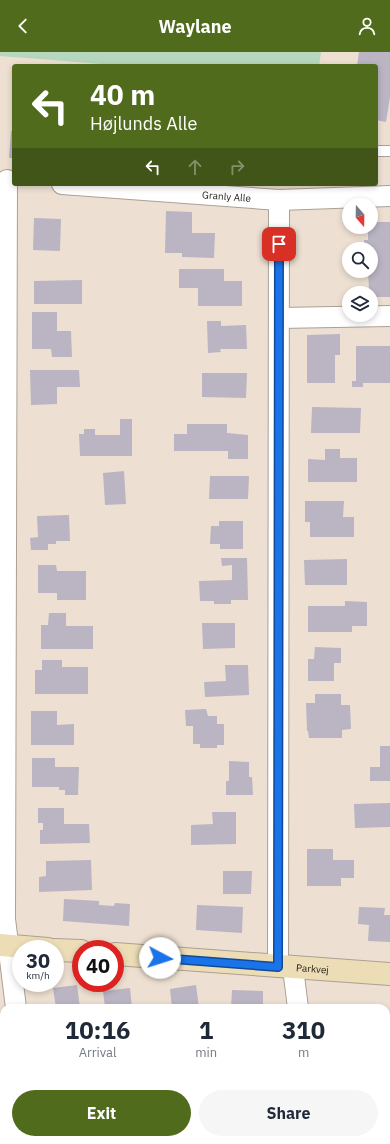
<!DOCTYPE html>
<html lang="en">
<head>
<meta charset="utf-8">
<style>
	body { margin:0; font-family:"IBM Plex Sans",sans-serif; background:#f6f6f7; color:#1f2937; height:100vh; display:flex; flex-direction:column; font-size:15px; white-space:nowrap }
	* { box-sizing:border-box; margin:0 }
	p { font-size:13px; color:#747a83 }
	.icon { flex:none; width:22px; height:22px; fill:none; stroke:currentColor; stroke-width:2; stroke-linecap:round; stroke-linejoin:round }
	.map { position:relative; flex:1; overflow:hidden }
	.details { position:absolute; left:0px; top:952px; width:390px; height:140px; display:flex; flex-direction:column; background:#fff; border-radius:12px 12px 0 0; box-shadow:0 2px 6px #0003 }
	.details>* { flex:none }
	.guide { position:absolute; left:12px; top:12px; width:366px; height:122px; border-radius:4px; box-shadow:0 2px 6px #0003; background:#516b1d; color:#fff; overflow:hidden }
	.needle { width:26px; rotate:160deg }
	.controls { position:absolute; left:342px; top:146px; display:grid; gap:8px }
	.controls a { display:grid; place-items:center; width:36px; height:36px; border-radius:50%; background:#fff; box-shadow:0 2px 6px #0003; font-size:20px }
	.speed { position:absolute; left:12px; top:888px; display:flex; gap:8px; font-size:20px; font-weight:700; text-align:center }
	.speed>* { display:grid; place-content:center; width:52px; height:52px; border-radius:50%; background:#fff; box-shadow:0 2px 6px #0003; line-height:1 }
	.speed small { font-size:10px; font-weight:400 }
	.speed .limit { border:6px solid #d22; background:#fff; color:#111 }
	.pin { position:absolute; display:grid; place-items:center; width:34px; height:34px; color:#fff; margin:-17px; border-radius:8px; box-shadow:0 2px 6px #0006 }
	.me { position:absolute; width:44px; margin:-22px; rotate:95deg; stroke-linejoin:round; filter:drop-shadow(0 0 3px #0008) }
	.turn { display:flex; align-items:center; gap:14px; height:84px; padding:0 12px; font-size:18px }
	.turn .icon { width:52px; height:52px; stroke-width:2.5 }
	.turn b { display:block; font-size:28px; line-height:34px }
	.lanes { display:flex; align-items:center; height:38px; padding:0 12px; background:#0003; justify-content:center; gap:20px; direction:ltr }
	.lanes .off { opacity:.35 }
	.eta { display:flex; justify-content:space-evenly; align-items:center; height:68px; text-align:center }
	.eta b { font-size:24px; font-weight:700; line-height:28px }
	.button { display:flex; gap:8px; margin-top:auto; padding:8px 12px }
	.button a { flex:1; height:46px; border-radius:24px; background:#516b1d; color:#fff; font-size:16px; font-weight:700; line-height:46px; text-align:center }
	.button a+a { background:#f6f6f7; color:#1f2937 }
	header { display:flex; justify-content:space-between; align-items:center; height:52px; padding:0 12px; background:#516b1d; color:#fff; font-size:18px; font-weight:700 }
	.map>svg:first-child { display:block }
	.green { fill:#b6d7be }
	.building { fill:#bab4c3 }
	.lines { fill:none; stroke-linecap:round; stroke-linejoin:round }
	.lane-casing { stroke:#aba093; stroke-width:12 }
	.street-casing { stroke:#aba093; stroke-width:22 }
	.secondary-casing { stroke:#aba093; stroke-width:24 }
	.lane { stroke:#fff; stroke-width:10 }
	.street { stroke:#fff; stroke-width:20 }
	.secondary { stroke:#ecddb7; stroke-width:22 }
	.route-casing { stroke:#114b97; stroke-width:10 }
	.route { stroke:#1a73e8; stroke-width:7 }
	.labels { text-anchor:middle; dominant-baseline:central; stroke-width:3; stroke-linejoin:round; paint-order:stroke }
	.street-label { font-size:10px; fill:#201c17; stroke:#faeddf }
</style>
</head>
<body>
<header><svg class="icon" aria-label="back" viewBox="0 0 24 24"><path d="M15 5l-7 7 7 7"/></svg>Waylane<svg class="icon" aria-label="person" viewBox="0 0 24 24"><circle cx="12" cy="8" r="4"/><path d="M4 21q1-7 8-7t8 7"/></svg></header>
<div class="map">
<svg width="390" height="1092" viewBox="0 0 390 1092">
	<rect width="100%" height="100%" fill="#ede0d2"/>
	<!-- green -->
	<path class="green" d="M0 0H321L319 14H127L0 4Z"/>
	<!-- building -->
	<path class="building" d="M359 0H390V45L386 70 376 68V14H357Z
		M11 79H14V106H9Z
		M166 159 192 160V181H215L214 206 182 205V201H165Z
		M34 166 61 167 60 199 33 198Z
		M371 170H390V245H371V241H363V238H369L368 219H371V197H368V194H364V188H368V175H371Z
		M179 217H224V229H242V254H198V236H179Z
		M82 228V252H34V229Z
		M32 260H57V279H71L72 305H52L51 297H32Z
		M207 269H221V274L246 273 247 297H220L221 300 208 301Z
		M340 282V303H335V331H307V283Z
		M356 294H390V331H363V335H352V329H356Z
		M30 318H79L80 335H57V352L31 353Z
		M202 321H247L246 346 202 345Z
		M312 355 361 356 360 381H311Z
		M120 367H132V404H80L79 382H84V377H95V383H120Z
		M187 372H227V381L248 383V407H228V399H174V382H187Z
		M325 397H340V406H357V430H308V407L325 408Z
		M124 419 126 452 105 453 103 421Z
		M210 424H249L248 447H209Z
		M305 449H344L343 465H354V485H310V470H305Z
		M69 463 70 489H56V492H48V498H31L30 486 38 485 37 464Z
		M219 469H243V497H220V492H210L211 474H219Z
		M221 506H247L248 548H231V552H214V549H200L199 529 232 528V513L222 514Z
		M347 507V533H305L304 508Z
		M38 513H56L57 519H86V548H57V541H38Z
		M345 549 367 550V574H352V580H308V554H345Z
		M49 561H66V574H93V597H41V573H48Z
		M202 571H235V596L203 597Z
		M315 595 341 596V611H334V629H308V607H314Z
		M42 608H62V615H88V642H35V618H42Z
		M225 613H248L249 643 205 645 204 630 226 629Z
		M315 642H341V653H350L351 677 342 678V686H309L308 679H307L306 651H315Z
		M206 657 208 664H217V672H224V693H217V696H200V692H193V674H186L185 658Z
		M31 659H57V673L74 672V693H31Z
		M380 694H390V729H370V715H380Z
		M32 706H55V715H79L78 743H65V738H59V735H32Z
		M229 709 249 710V725H252L253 743H226V729H229Z
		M390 751V775L355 776 354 752Z
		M38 756H64V772H89L90 791 40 792V778H43V771H38Z
		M212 760H236V792L191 793V773L213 772Z
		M307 797H333V808H354V826H341V834H307Z
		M91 808 92 838 39 840V825L46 824V809Z
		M223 819H252L251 842H223Z
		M64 847 99 849V853L114 854 115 851 130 852 129 874 63 869Z
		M197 853 243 855 242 881 196 878Z
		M359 855 385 856 384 863H390V890L368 889 369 873 358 872Z
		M77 933 80 956H56L53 936Z
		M196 933 199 956H172L170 937Z
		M130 936 132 956H105L103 939Z
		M232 938 263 939V956H231Z
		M389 979H390V1005H387Z
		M59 1088H85L86 1092H59Z
		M345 1088H387L388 1092H346Z"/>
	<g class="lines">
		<defs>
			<path id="lane" d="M376 99H390"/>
			<g id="street">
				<path d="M7 128 5 867 16 956"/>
				<path id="s1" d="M62 132 279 148 390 144"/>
				<path d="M279 266 390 264"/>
				<path d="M278 915 279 148"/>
				<path d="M293 916 298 956"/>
				<path d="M0 1088H4"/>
				<path d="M33 1088H34L35 1092"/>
				<path d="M315 1088 316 1092"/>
			</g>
			<g id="secondary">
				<path d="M0 893 48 897"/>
				<path d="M55 898 81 899"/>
				<path id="s2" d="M115 902 390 922"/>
			</g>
		</defs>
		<!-- lane casing -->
		<use href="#lane" class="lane-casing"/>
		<!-- street casing -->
		<use href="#street" class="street-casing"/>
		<!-- secondary casing -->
		<use href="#secondary" class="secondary-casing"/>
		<!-- lane -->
		<use href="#lane" class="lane"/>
		<!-- street -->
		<use href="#street" class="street"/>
		<!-- secondary -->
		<use href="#secondary" class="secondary"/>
	</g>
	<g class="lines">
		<defs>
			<path id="route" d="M160 906 278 915 279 192"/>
		</defs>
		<!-- route casing -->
		<use href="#route" class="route-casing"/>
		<!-- route -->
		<use href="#route" class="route"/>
	</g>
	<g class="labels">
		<!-- street labels -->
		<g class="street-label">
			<text stroke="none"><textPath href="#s1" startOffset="165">Granly Alle</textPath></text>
			<text stroke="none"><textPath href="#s2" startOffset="198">Parkvej</textPath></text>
		</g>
	</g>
</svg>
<div class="controls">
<a><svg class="needle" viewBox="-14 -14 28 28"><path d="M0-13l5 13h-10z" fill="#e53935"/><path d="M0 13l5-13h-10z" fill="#747a83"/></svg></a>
<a><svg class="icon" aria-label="search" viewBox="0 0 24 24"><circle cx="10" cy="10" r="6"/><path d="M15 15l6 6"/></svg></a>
<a><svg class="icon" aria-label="layers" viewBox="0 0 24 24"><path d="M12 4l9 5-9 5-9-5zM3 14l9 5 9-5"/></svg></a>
</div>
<div class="speed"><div>30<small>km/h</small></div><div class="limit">40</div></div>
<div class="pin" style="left:279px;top:192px;background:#d93025"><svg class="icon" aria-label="arrive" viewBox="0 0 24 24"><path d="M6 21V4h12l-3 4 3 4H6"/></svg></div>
<svg class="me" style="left:160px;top:906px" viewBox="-20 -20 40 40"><circle r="19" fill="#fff"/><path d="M0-13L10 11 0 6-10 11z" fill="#1a73e8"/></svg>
<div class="guide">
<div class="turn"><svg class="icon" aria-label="left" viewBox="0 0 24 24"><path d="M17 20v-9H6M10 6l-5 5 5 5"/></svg><div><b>40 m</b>Højlunds Alle</div></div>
<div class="lanes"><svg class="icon" aria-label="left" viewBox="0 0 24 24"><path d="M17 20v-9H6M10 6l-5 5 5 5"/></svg><svg class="icon off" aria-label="ahead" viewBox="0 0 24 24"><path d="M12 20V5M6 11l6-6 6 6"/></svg><svg class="icon off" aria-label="right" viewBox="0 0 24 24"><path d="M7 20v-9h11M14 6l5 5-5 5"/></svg></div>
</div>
<section class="details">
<div class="eta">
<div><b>10:16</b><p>Arrival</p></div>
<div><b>1</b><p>min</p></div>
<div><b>310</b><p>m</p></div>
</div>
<div class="button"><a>Exit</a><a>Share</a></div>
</section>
</div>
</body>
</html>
